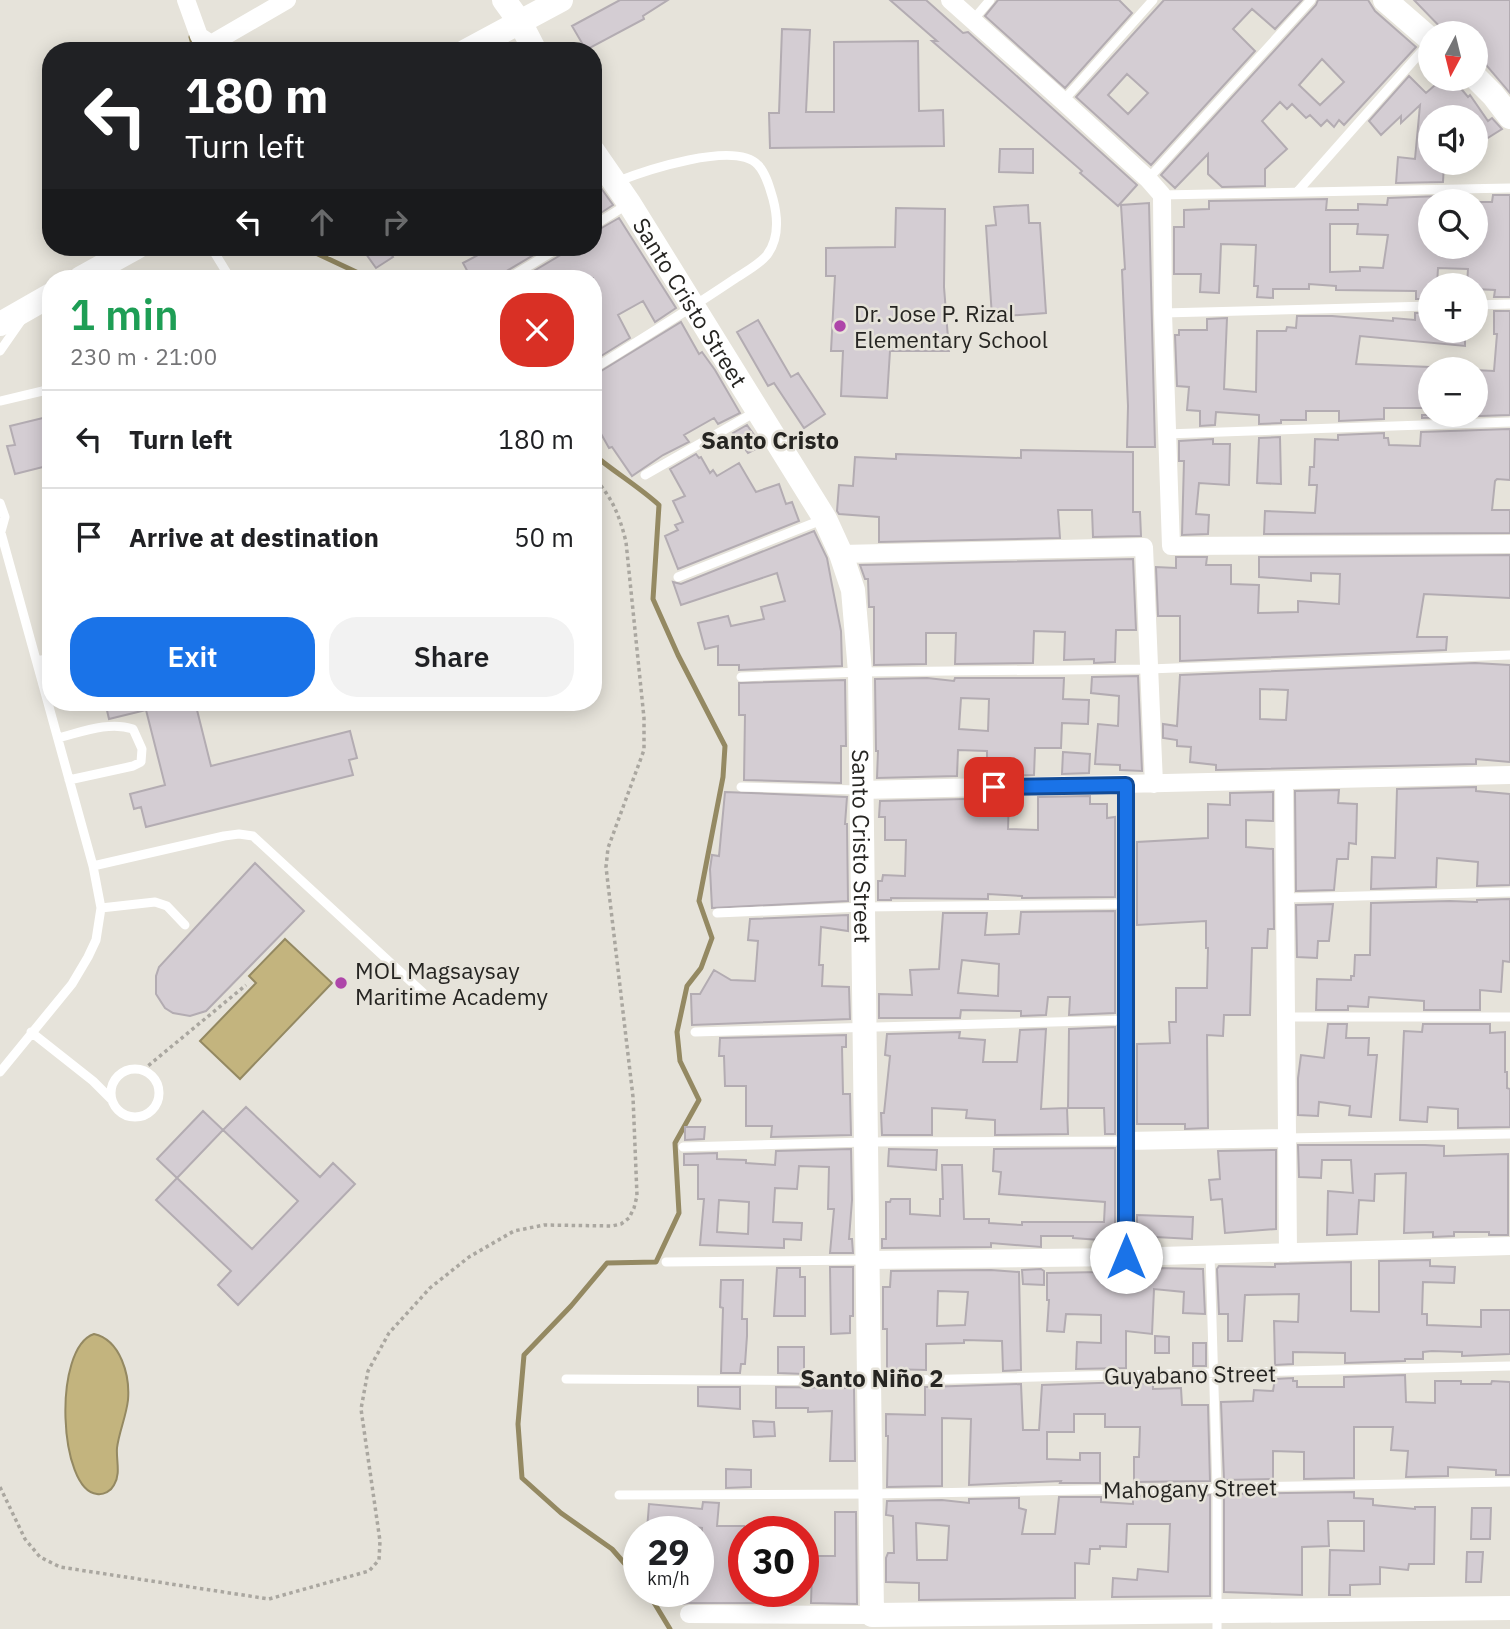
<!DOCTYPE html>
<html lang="en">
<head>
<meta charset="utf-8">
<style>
	body { margin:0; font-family:"IBM Plex Sans",sans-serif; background:#f2f2f2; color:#202124; height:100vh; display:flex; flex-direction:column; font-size:26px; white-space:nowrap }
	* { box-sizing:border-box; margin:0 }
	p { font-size:23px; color:#757577 }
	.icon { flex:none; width:38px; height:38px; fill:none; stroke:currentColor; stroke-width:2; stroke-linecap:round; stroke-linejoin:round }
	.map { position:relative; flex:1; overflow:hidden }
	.panel { position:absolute; left:42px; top:270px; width:560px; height:441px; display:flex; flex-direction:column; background:#fff; border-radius:28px; box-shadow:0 4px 18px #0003 }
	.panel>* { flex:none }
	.top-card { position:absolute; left:42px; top:42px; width:560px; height:214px; border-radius:28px; box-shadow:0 4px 18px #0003; background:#202124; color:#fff; overflow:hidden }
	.needle { width:46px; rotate:187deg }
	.buttons { position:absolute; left:1418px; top:21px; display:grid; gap:14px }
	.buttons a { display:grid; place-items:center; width:70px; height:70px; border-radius:50%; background:#fff; box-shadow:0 4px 18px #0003; font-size:35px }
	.speed { position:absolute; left:623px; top:1516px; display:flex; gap:14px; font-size:35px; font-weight:700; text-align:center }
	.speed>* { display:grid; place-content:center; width:91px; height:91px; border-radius:50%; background:#fff; box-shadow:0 4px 18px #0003; line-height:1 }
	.speed small { font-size:18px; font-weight:400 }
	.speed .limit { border:10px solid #d22; background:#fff; color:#111 }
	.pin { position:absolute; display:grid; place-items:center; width:60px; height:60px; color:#fff; margin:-30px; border-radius:14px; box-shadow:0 4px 10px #0006 }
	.me { position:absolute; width:77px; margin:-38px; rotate:0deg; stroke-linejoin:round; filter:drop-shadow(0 0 5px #0008) }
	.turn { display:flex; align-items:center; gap:24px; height:147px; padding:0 28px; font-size:32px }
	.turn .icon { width:91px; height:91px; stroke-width:2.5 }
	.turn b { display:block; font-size:49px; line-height:60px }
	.lanes { display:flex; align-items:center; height:66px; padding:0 28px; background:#0003; justify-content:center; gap:35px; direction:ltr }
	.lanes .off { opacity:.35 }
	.round { display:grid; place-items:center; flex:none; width:74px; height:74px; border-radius:28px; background:#f2f2f2 }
	.headline { display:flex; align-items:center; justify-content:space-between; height:119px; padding:0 28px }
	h1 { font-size:42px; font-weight:600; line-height:52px; color:#1e9e55 }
	.button { display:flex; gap:14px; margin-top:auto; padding:14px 28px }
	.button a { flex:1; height:80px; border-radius:28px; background:#1a73e8; color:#fff; font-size:28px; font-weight:600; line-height:80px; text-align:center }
	.button a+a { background:#f2f2f2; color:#202124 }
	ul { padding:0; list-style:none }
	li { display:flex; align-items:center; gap:21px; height:98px; padding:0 28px; border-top:2px solid #e0e0e0 }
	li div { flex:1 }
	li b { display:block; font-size:26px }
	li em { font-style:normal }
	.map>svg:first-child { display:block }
	.water { fill:#c3b47e; stroke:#948962; stroke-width:2 }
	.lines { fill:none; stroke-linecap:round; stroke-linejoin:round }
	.stream { stroke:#948962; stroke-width:5 }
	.building { fill:#d4cdd3; stroke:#b3acb2; stroke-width:2; fill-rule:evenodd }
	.path { stroke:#aaa7a0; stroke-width:3.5; stroke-dasharray:3.5 3.5; stroke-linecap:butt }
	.lane { stroke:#fff; stroke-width:9 }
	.street { stroke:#fff; stroke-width:18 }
	.secondary { stroke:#fff; stroke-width:24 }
	.route-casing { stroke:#114b97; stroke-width:18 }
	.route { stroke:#1a73e8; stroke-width:12 }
	.poi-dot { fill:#ae46a9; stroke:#e6e3da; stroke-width:2.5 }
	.labels { text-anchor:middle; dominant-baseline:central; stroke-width:5; stroke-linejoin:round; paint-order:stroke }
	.street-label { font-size:23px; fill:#262522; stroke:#e6e3da }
	.poi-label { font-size:23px; fill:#262522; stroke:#e6e3da; text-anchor:start }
	.neighbourhood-label { font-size:24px; font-weight:bold; fill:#262522; stroke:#e6e3da }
</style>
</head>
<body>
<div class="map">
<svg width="1510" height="1629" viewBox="0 0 1510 1629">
	<rect width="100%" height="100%" fill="#e6e3da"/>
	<!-- water -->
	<path class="water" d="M285 939 332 983 240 1079 200 1041 256 983 249 976Z
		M94 1334C121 1340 130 1376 128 1400 126 1417 119 1432 117 1448 116 1460 121 1474 114 1485 111 1491 104 1495 97 1494 59 1491 52 1348 94 1334Z"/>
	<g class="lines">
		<!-- stream -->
		<path class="stream" d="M191 37 195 51
			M303 247 369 278
			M593 454C614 472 638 486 659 505L653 599 678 655 725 746 723 777 699 901 712 938 701 968 687 986 677 1032 680 1061 699 1100 675 1143 679 1213 656 1262 607 1263 571 1306 524 1355 518 1424 522 1478 561 1513 612 1549 639 1580
			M647 1591 670 1629"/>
	</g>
	<!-- building -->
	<path class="building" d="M620 0H668L643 16 644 19 586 50 572 26Z
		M890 0H926L963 33 968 32 1137 185 1118 206 1080 173 1082 171 932 41H937Z
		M998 0H1119L1132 13 1065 88 985 16Z
		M1164 0H1302L1275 29 1252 9 1233 29 1255 51 1151 165 1076 97ZM1127 74 1148 93 1128 114 1108 95Z
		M1318 0H1368L1375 11 1416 47 1344 125 1339 120 1334 127 1327 120 1321 126 1310 115 1306 118 1292 104 1287 109 1280 102 1262 121 1287 149 1265 169V186L1222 187 1208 174V154L1175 188 1161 175 1316 5ZM1322 59 1344 82 1320 105 1299 85Z
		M1414 0H1510V93L1475 52V33H1446Z
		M782 29 810 30 806 112H834V42L918 41 919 111 943 110 944 146 770 148 769 113H779Z
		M1409 76 1426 93 1442 79H1453L1468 97 1470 95 1488 121 1492 118 1502 129 1475 146V117H1430V163H1444L1443 182 1396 183 1398 157 1415 159 1420 105 1401 123V116L1381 135 1369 121Z
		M1000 149H1033V173L999 172Z
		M601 188 613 205 593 218V193Z
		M1493 195H1510V297H1494L1495 290 1475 289V285H1467L1468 269 1438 268 1437 285H1430V299H1416V291L1336 290V286L1309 284V289H1273V298L1257 297 1258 286H1254L1256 245 1221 244 1219 293 1200 292 1201 274H1174V227H1184V210L1209 209V201L1327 199 1326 210H1358V204L1387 205 1388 198 1441 196V201H1430V247H1475V202H1492ZM1330 224H1358L1357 234 1388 235 1383 268 1360 267V271L1330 272Z
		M1149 203 1155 447H1127L1128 406 1122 270 1125 269 1121 205Z
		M1028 205 1029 223H1040L1046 313 992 317 986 226 996 225 994 207Z
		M896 208 945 209 944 287 949 351H890L887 398 841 396 843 351H831L835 276H826V248L895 247Z
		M619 218 676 308 655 322 643 301 618 315 630 338 593 361V278H522L564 253 567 247H593V233Z
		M361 247H386L393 257 376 268Z
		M493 247H547L505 272 502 278H471L463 263Z
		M1494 311H1510V415L1422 418V415H1475V370L1494 371 1497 334H1494Z
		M1415 313H1430V331H1465V346L1360 336 1356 364 1430 367V408H1384V419L1339 421V411H1306V420H1281V423L1259 424V415L1216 412 1215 425 1200 426V411L1187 410 1189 387 1177 386 1175 335H1179V330H1207V319L1227 318 1224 389 1256 392 1257 331H1286L1287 327 1296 328 1297 316H1332L1393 321V318L1415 320Z
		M758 320 791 377 798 373 825 414 804 428 774 383 768 386 737 332Z
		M681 322 699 354 702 352 715 370 740 413 718 424 714 418 684 435 689 442 663 455 632 476 612 447 609 448 600 432 593 437V376Z
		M51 416V465L15 474 7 446 15 445 10 426Z
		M747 425 762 446 748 453 733 433Z
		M1510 429V480L1497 479 1495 481 1492 510H1510V533L1264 534 1265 511 1315 513 1317 485H1309L1310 467H1314L1315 439 1338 440V435L1384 433V438H1388L1389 445 1420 446 1421 432Z
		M1280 437 1281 484 1257 483 1259 438Z
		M1213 439V444H1230L1229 485 1199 483 1196 514 1209 515 1208 534 1182 535 1184 461H1179V441Z
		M1021 450 1133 452V512H1140L1141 536 1093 537 1092 510H1058L1060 538 879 542V517L839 514 837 511 839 485 853 486 855 457 896 459V454L1021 458Z
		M696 454 699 458 701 457 710 473 713 470 717 476 739 463 756 492 779 484 786 504 792 502 799 521 678 569 665 536 678 530 675 525 683 522 673 501 685 496 670 469Z
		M814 531 827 558 832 585 841 631 842 666 739 670V665H718V646L705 649 698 623 728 616 731 626 764 619 761 607 785 601 777 573 681 605 673 582 681 584Z
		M1510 555V598L1424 594 1417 637H1447L1446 650 1180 661V616H1158L1156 567 1176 568V557H1207L1206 565H1231V584L1259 585 1258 613 1298 612V601L1339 604 1340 574 1311 573V581L1259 577V557Z
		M1133 559 1136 630H1116L1115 662 1094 663V659L1064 660 1065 632 1034 631 1033 663 955 664 956 633H926V664L874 665V607H869L868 579H865L860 565Z
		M1475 663 1510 665V762L1476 759V764L1216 770V765L1190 762 1191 747 1177 746V740L1163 738V724L1177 726 1180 675ZM1260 689 1288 690 1286 720 1260 719Z
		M1138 676 1142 771 1120 770V765L1095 764 1098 724 1118 726 1119 696 1091 693 1092 677Z
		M927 678 954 681 955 678H1064L1063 699 1089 700 1088 724 1062 723 1061 748H1035L1034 775 987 776V751L958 750 957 776 877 778 878 751H876L875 679ZM961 698 989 699 988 731 959 729Z
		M845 680 846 746H841V783L744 780 745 715H739V683Z
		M105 702H195L211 766 350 731 357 758 349 760 353 775 146 827 141 807 134 809 130 794 165 785 146 710 109 719Z
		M1063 752 1090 754 1089 773 1062 774Z
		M1476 787V791L1510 794V885L1477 886 1478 862 1437 858 1436 887 1371 889 1372 857 1395 858 1397 789Z
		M1339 790 1338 803 1357 804 1356 844 1349 843 1348 859H1337L1334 890 1296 891 1295 791Z
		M725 792 847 797 845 824H847L848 901 712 908 710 869 712 855 719 856Z
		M1273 792V821L1246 820V847L1273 849 1274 929H1268L1267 948H1252L1250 1015H1224L1223 1036 1207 1035 1208 1128 1185 1129V1124H1137V1044L1170 1043 1169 1022H1176V988H1207L1208 948H1206V921L1137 925V842L1208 838V804L1230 805V793Z
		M1090 796V804H1107V818L1115 817V897L1022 898V896L988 894V899L891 898V900H878V881H882L883 875 905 876 906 840H885V817H879L880 801 1009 798 1008 829 1038 830V797Z
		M255 863 304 911 206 1011 190 1016 173 1013 165 1008 156 994V976L159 967Z
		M1510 899V962L1503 961 1501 992 1480 990V1010H1424V1001L1369 997 1368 1007 1348 1006V1010H1316L1317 979 1351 980V976H1354L1355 955H1370L1371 903 1450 901 1477 902V900Z
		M1333 904 1329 941H1318L1317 958 1297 957 1296 905Z
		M1115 911V1013L1069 1015 1070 997H1048L1046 1015 1021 1016V1011L961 1010 960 1018H879V994L912 995 910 970 939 969 943 913H987L985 935 1019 934 1021 912ZM962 960 999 964 998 996 958 993Z
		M848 915V931L821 927 819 965H823L822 986 849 987 850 1019 692 1025 691 994H700L714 970 731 980 755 981 758 941 748 940 750 919Z
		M1328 1024H1347L1346 1038H1369L1368 1055H1377L1371 1117 1349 1115 1350 1106 1319 1102 1318 1116 1298 1115V1078L1301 1055 1324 1058Z
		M1423 1024H1490V1033L1505 1032V1072H1507V1088L1510 1089V1127L1458 1128V1109L1428 1107 1427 1122 1400 1120 1404 1031 1422 1032Z
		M1115 1027V1134H1105L1104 1108H1068L1069 1029Z
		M1046 1029 1041 1109 1067 1108 1068 1134 995 1135V1120L966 1118 967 1110 932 1108V1135H882L881 1113H884L890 1056 885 1055 887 1034 960 1032 959 1038 985 1040 983 1062H1017L1020 1030Z
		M846 1035V1047H842L843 1094H850L851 1135 771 1137 772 1126H746V1086H725L724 1056H719L720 1038Z
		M246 1107 320 1177 333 1163 355 1184 238 1305 218 1285 231 1271 156 1200 177 1178 252 1249 298 1201 223 1130Z
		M203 1111 223 1130 177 1178 157 1159Z
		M685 1127H705L704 1139 685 1140Z
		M1298 1145H1425L1444 1146V1156L1508 1154V1235H1489V1232H1454V1236L1433 1237V1232L1404 1233 1406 1173 1375 1174 1374 1201 1359 1200 1357 1234 1327 1235 1328 1191 1353 1193 1351 1160H1322L1321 1178 1299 1177Z
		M1115 1148V1246H1100V1240L1073 1238V1236H1041V1247L991 1243V1247L882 1248V1239H886V1202H890L891 1199H910V1214L940 1216V1199H943L942 1165H962L964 1219H989V1223L1022 1225V1222H1104L1105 1202 999 1194 1001 1172 993 1171 994 1149Z
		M851 1149 852 1200 849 1239H852L853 1253H830L834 1209H828L829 1167 799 1166 797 1189 775 1188 773 1222 802 1223 801 1240 784 1239V1248L700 1245 704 1199H698V1165H684V1154L717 1153V1159L746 1160V1163L775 1165 776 1151ZM719 1200 749 1202 748 1234 717 1232Z
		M889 1149 937 1150 936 1170 888 1166Z
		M1276 1150V1229L1225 1233 1222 1199 1211 1200 1209 1180 1220 1179 1218 1151Z
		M1137 1215 1193 1217 1192 1239 1137 1236Z
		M1430 1260V1266L1455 1267 1454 1283 1423 1282 1422 1314H1427V1325L1481 1327V1310H1510V1354L1462 1356V1352L1432 1351 1423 1352V1359H1405V1361L1345 1363V1353L1293 1352V1364L1275 1365 1274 1321 1298 1322 1299 1294 1245 1295 1242 1341H1228V1314H1219L1217 1269 1219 1266 1275 1267V1264L1351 1262V1311L1379 1312V1261Z
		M830 1267H853V1316H850V1333L831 1334Z
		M777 1268H800V1277H805V1316H774Z
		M1157 1268 1203 1269 1205 1314 1183 1313 1184 1292 1154 1289 1152 1334 1126 1331V1368L1076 1369 1077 1342 1101 1343V1315L1066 1314 1064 1332 1047 1331 1049 1300H1047V1273L1101 1272 1100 1269Z
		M1041 1269 1044 1271V1285L1023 1284 1022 1270Z
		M991 1270 1019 1272 1021 1370 1003 1371 1002 1341 964 1340V1343L926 1344V1370L887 1369V1329H883V1287H890L891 1271ZM938 1291 968 1292 965 1325 937 1326Z
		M721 1280H743L742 1319H747V1336L745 1364H741L740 1373H721L723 1308 720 1307Z
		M1155 1336 1169 1337V1353H1155Z
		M1193 1343H1206V1366H1193Z
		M778 1347H804V1374L778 1373Z
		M1405 1375 1406 1402 1435 1403V1381H1461V1384H1491L1492 1381 1510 1382V1475H1496V1470L1448 1467V1476L1406 1477 1408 1451 1391 1450 1393 1427H1354V1478L1304 1479V1452L1273 1451V1479L1224 1480 1221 1402 1253 1401 1254 1390 1273 1391 1275 1379 1293 1378V1381H1297V1387H1344V1377Z
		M1127 1382 1153 1384V1389L1181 1388 1182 1405H1208L1210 1481 1134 1482V1457H1139L1140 1427H1105V1414H1074V1432H1047V1459L1080 1460V1453H1100V1483H1060L1061 1481 969 1485 971 1419 942 1418V1486L887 1487 888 1436H886V1414L925 1415V1387L1021 1384 1023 1430H1039L1042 1385Z
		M698 1387H740V1409L698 1406Z
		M776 1387 854 1388 855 1461H830L832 1411 808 1412V1408H776Z
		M753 1421 774 1422 775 1436 754 1437Z
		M726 1469 751 1470V1487L726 1488Z
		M1354 1492V1498L1373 1499V1505L1415 1509V1507H1435L1434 1564H1409L1408 1570 1380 1567V1584L1350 1585V1595H1329L1330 1550 1364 1551V1521H1328L1329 1546 1302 1547V1595L1224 1592V1494Z
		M1210 1495V1596L1112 1597 1113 1578 1137 1580 1138 1569 1168 1572 1170 1524H1127L1126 1547 1100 1546V1549H1090L1089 1564 1075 1563V1598L919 1600V1583L886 1582V1558L888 1553H894L893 1516 886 1515 887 1501 942 1500 969 1503V1499L1019 1498V1508L1026 1510 1022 1534H1055L1059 1497H1101V1502L1133 1504V1496ZM916 1523 949 1526 947 1560H917Z
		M703 1502 719 1503 717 1526H744V1591H781L780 1603H689L674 1605 679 1591H698L702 1528 669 1525V1531L647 1530 649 1504 702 1509Z
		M1472 1508H1491L1490 1539H1471Z
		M835 1512H856L857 1604 811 1603 812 1571H803V1556H835Z
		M1467 1552H1483L1481 1582H1466Z"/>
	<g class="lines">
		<!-- path -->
		<path class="path" d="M211 707 231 702
			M143 1070 246 985
			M0 1487 25 1539 40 1557 60 1567 269 1599 369 1571 379 1560 380 1541 361 1409 368 1371 389 1333 430 1288 469 1257 514 1231 544 1225 612 1226 621 1224 629 1218 634 1208 637 1196 633 1097 606 867 608 848 644 750V718L626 542C620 517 612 496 593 477"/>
		<!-- lane -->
		<path class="lane" d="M973 20 990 0
			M1063 101 1153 0
			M1148 179 1311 0
			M1298 191 1430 42
			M1162 195 1510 188
			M593 226 628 204
			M211 247 230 278
			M330 252 338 247
			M509 278 560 247
			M1475 305 1510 304
			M1163 313 1430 306
			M0 351 23 318
			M593 369C640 340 687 311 733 280 743 273 759 265 767 255 779 239 778 218 773 199 770 189 766 173 758 165 735 140 644 171 616 182
			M0 401 51 389
			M1166 434 1510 422
			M645 475 757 411
			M0 503 5 517 0 535
			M678 577 824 519
			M37 661 51 658
			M741 677 860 672 1149 669 1510 655
			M58 738C82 732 109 721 133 729L142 749 141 762 133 766 69 780
			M741 787 858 790
			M93 866 224 836 239 834 253 836 432 1001
			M1285 898 1510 892
			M101 908 155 902 167 906 185 925
			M717 913 863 907 1126 904
			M1286 1017H1510
			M31 1032 93 1081 112 1100
			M695 1032 1126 1020
			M111 1093a24 24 0 1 1 48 0a24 24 0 1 1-48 0Z
			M0 1072 72 984 88 957 96 940 101 908 93 866 1 533
			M1286 1138 1510 1134
			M683 1147 866 1142 1126 1141
			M1210 1255 1217 1488V1629
			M666 1262 867 1260
			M566 1379 869 1381 1510 1366
			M619 1495 871 1494 1510 1482"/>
		<!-- street -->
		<path class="street" d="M186 0 199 36 211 44 287 0
			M950 0 1063 101 1148 179 1162 195 1163 313 1171 546 1510 544
			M841 554 1144 547 1154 784
			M1284 781 1288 1253
			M861 790 1510 775
			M1126 1141 1286 1138
			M1126 1257V785
			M867 1260 1126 1257 1510 1246
			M689 1614 872 1615"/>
		<!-- secondary -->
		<g class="secondary">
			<path d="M504 0 520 22 535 51"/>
			<path d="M1385 0 1430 39"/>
			<path d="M466 51 561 0"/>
			<path d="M1475 77 1493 95 1510 117"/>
			<path id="s1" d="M593 151 629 203 825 519 841 554 853 590 860 672 872 1615 1510 1608"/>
			<path d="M81 278 137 247"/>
			<path d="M0 324 51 295"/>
		</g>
	</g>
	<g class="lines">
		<defs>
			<path id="route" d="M994 787 1126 785V1257"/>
		</defs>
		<!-- route casing -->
		<use href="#route" class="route-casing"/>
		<!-- route -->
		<use href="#route" class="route"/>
	</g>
	<!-- markers -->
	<g class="poi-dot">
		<circle cx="840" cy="326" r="7"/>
		<circle cx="341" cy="983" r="7"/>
	</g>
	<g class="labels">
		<!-- street labels -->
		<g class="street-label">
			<text stroke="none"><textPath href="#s1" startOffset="180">Santo Cristo Street</textPath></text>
			<text stroke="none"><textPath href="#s1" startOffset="768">Santo Cristo Street</textPath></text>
			<text transform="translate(1190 1374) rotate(-1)">Guyabano Street</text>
			<text transform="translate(1190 1488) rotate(-1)">Mahogany Street</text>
		</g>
		<!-- poi labels -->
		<g class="poi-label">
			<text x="854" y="313">Dr. Jose P. Rizal<tspan x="854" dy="26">Elementary School</tspan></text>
			<text x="355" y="970">MOL Magsaysay<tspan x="355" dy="26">Maritime Academy</tspan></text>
		</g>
		<!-- neighbourhood labels -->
		<g class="neighbourhood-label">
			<text x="770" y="440">Santo Cristo</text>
			<text x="872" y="1378">Santo Niño 2</text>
		</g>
	</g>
</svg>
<div class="buttons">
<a><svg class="needle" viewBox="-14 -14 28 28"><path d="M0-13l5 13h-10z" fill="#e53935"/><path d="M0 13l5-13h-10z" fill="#757577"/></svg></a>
<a><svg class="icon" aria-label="sound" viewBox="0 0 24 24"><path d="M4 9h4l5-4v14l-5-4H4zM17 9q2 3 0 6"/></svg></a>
<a><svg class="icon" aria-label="search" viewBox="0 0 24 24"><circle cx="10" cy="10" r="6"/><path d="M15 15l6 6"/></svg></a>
<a>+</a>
<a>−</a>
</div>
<div class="speed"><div>29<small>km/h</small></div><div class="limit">30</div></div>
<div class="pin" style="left:994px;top:787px;background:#d93025"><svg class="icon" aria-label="arrive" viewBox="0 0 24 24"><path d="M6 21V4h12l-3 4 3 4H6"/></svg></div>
<svg class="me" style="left:1126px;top:1257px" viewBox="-20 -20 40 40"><circle r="19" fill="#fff"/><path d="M0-13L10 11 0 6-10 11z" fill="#1a73e8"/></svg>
<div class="top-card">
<div class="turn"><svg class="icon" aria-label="left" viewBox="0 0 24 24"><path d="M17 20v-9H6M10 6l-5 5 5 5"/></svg><div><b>180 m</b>Turn left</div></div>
<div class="lanes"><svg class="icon" aria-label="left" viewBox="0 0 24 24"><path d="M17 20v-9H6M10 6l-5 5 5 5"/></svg><svg class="icon off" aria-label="ahead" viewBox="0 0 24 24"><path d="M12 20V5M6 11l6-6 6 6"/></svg><svg class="icon off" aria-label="right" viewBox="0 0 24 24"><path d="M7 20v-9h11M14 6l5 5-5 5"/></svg></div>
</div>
<section class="panel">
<div class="headline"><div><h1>1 min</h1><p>230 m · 21:00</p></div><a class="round" style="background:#d93025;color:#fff"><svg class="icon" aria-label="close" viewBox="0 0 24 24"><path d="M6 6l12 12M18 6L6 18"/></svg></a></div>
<ul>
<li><svg class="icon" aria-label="left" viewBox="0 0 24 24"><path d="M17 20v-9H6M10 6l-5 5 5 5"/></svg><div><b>Turn left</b></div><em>180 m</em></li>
<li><svg class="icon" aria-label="arrive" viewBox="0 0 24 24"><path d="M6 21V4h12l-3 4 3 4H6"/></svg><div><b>Arrive at destination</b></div><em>50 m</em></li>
</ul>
<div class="button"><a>Exit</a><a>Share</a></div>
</section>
</div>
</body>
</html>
